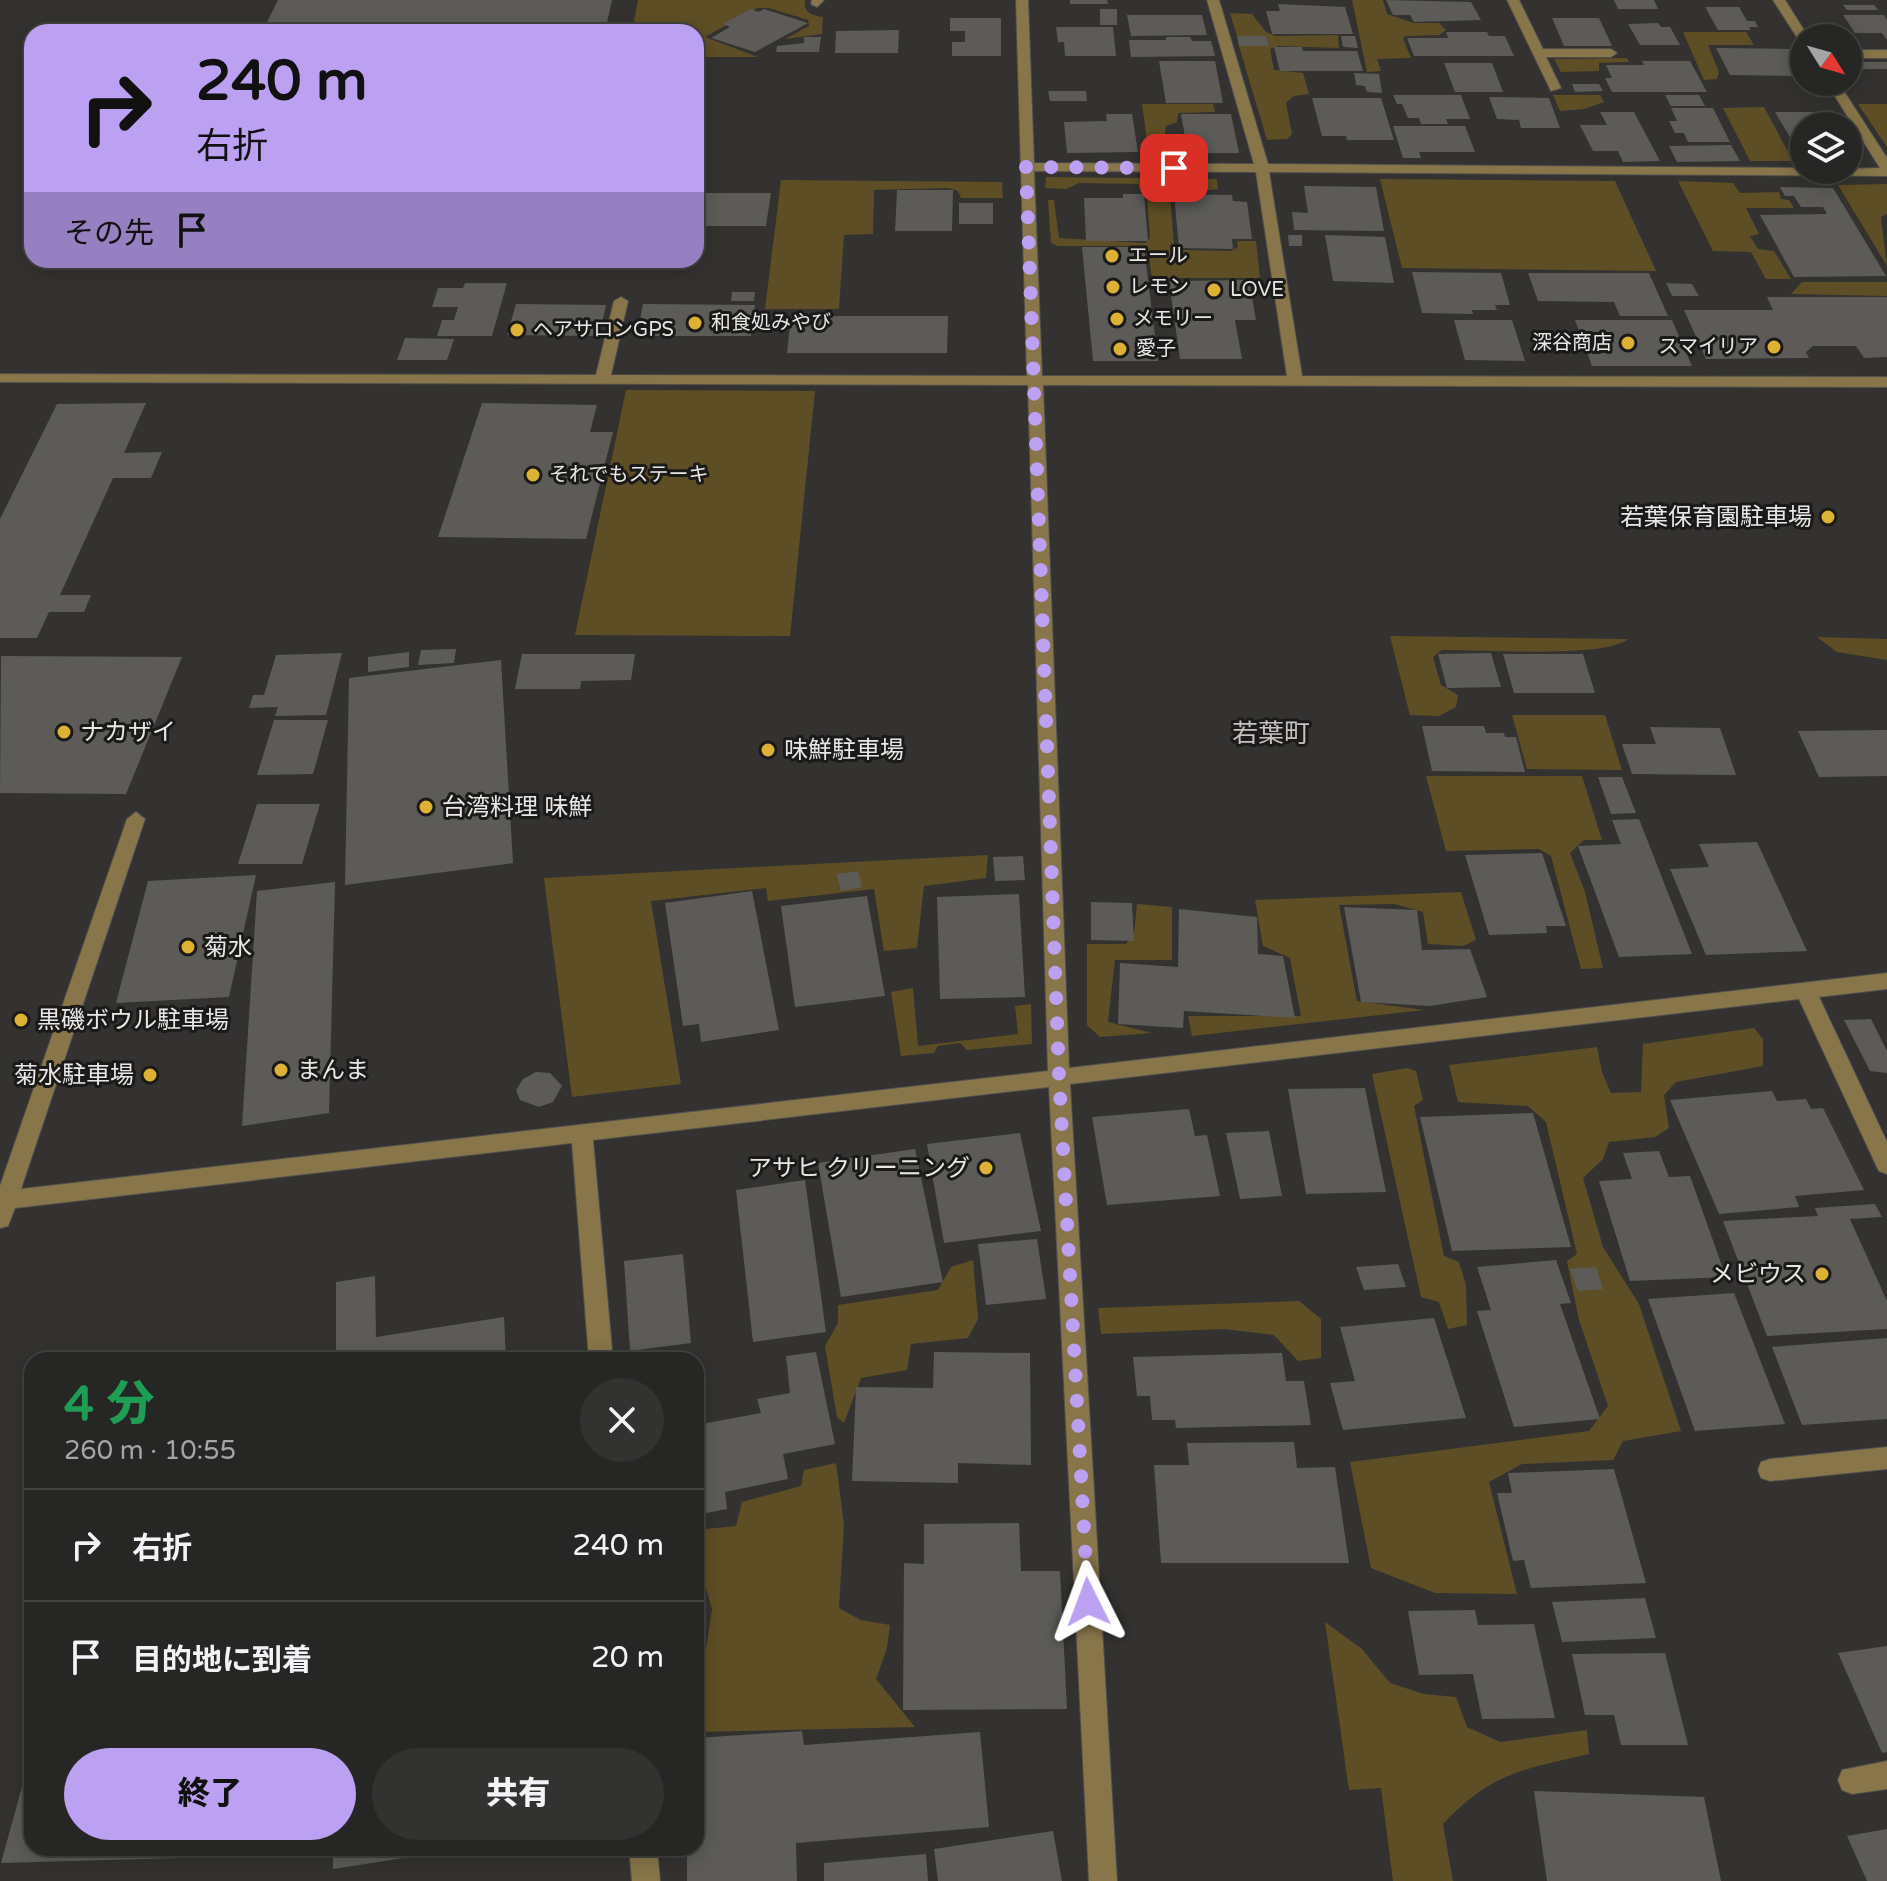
<!DOCTYPE html>
<html lang="ja">
<head>
<meta charset="utf-8">
<style>
	body { margin:0; font-family:"Varela Round","Noto Sans JP",sans-serif; background:#323231; color:#f1f3f6; height:100vh; display:flex; flex-direction:column; font-size:30px; white-space:nowrap }
	* { box-sizing:border-box; margin:0 }
	p { font-size:26px; color:#a4a5a6 }
	.icon { flex:none; width:44px; height:44px; fill:none; stroke:currentColor; stroke-width:2; stroke-linecap:round; stroke-linejoin:round }
	.map { position:relative; flex:1; overflow:hidden }
	.side { position:absolute; left:24px; top:1352px; width:680px; height:504px; display:flex; flex-direction:column; background:#262624; border-radius:24px; box-shadow:0 4px 20px #0003,0 0 0 2px #424341 }
	.side>* { flex:none }
	.hud { position:absolute; left:24px; top:24px; width:680px; height:244px; border-radius:24px; box-shadow:0 4px 20px #0003,0 0 0 2px #424341; background:#bca0f2; color:#111; overflow:hidden }
	.needle { width:52px; rotate:127deg }
	.tools { position:absolute; left:1790px; top:24px; display:grid; gap:16px }
	.tools a { display:grid; place-items:center; width:72px; height:72px; border-radius:50%; background:#262624; box-shadow:0 4px 20px #0003,0 0 0 2px #424341; font-size:40px }
	.pin { position:absolute; display:grid; place-items:center; width:68px; height:68px; color:#fff; margin:-34px; border-radius:16px; box-shadow:0 4px 12px #0006 }
	.me { position:absolute; width:88px; margin:-44px; rotate:357deg; stroke-linejoin:round; filter:drop-shadow(0 0 6px #0008) }
	.turn { display:flex; align-items:center; gap:28px; height:168px; padding:0 40px; font-size:36px }
	.turn .icon { width:104px; height:104px; stroke-width:2.5 }
	.turn b { display:block; font-size:56px; line-height:68px }
	.then { display:flex; align-items:center; height:76px; padding:0 40px; background:#0003; gap:16px; font-size:30px }
	.round { display:grid; place-items:center; flex:none; width:84px; height:84px; border-radius:42px; background:#323231 }
	.summary { display:flex; align-items:center; justify-content:space-between; height:136px; padding:0 40px }
	h1 { font-size:48px; font-weight:800; line-height:60px; color:#1e9e55 }
	.action { display:flex; gap:16px; margin-top:auto; padding:16px 40px }
	.action a { flex:1; height:92px; border-radius:48px; background:#bca0f2; color:#111; font-size:32px; font-weight:800; line-height:92px; text-align:center }
	.action a+a { background:#323231; color:#f1f3f6 }
	ul { padding:0; list-style:none }
	li { display:flex; align-items:center; gap:24px; height:112px; padding:0 40px; border-top:2px solid #424341 }
	li div { flex:1 }
	li b { display:block; font-size:30px }
	li em { font-style:normal }
	.map>svg:first-child { display:block }
	.green { fill:#5e4e25 }
	.building { fill:#5c5b58 }
	.lines { fill:none; stroke-linecap:round; stroke-linejoin:round }
	.minor-casing { stroke:#504f4d; stroke-width:2 }
	.minor { fill:#88764a; fill-rule:evenodd }
	.route { stroke:#bca0f2; stroke-width:14; stroke-dasharray:0 25.2 }
	.poi-dot { fill:#ddb133; stroke:#1b1a19; stroke-width:3 }
	.labels { text-anchor:middle; dominant-baseline:central; stroke-width:6; stroke-linejoin:round; paint-order:stroke }
	.far-poi-label { font-size:20px; fill:#e8e7e6; stroke:#1b1a19; text-anchor:start }
	.poi-label { font-size:24px; fill:#e8e7e6; stroke:#1b1a19; text-anchor:start }
	.neighbourhood-label { font-size:26px; fill:#c4c2c0; stroke:#1b1a19 }
</style>
</head>
<body>
<div class="map">
<svg width="1887" height="1881" viewBox="0 0 1887 1881">
	<rect width="100%" height="100%" fill="#333230"/>
	<!-- green -->
	<path class="green" d="M638 0H805C803 13 812 15 823 17L822 34 785 39 809 26 808 20 769 8H757L705 37 758 57H696V32H632Z
		M1352 0H1383L1387 14 1414 23H1439L1446 30 1439 35 1406 36 1403 38 1411 58 1377 59 1381 71 1367 72Z
		M1230 13 1252 14 1266 32 1276 36 1338 35 1339 48 1278 46 1270 49 1274 70 1303 73 1309 94 1294 96 1286 103 1292 134 1287 139 1267 140 1239 46H1269L1266 36H1237Z
		M1683 32H1746L1754 45H1708L1719 72 1717 79 1704 80Z
		M1627 58 1629 62 1599 63V71L1561 72 1554 59Z
		M1600 95 1604 102 1584 109 1560 111 1553 95Z
		M1142 104H1213L1215 112 1178 113 1177 122 1166 126 1164 141H1147Z
		M1858 104H1887V147Z
		M1764 107 1793 161H1750L1723 108Z
		M1046 177 1217 179 1218 189 1170 195 1174 246 1184 250 1231 251 1238 247 1237 241H1256L1260 278H1152L1148 250 1144 246H1058L1051 243 1048 200H1054L1059 238 1145 243 1150 238 1147 196 1141 192 1138 184 1079 183 1066 189 1045 188Z
		M1380 179 1615 181 1656 271 1402 268Z
		M781 180 1002 182 1003 198H961L958 191 949 188 874 190 873 234 844 235 839 309H765Z
		M1678 181 1733 183 1740 193 1779 192 1781 199 1789 200 1794 208H1746L1759 234 1750 236 1758 249 1774 251 1791 279H1766L1751 252 1713 251Z
		M1887 184V214L1881 217 1887 266 1838 185Z
		M1802 282H1887V296L1791 294Z
		M626 390 815 391 790 636 575 635Z
		M1390 636 1628 639C1604 659 1479 649 1442 650L1433 657 1441 685 1458 695 1456 707 1439 716 1410 715Z
		M1817 637 1887 639V660L1837 652Z
		M1512 715H1605L1622 770 1527 769Z
		M1426 776H1582L1602 840H1584L1570 853 1585 892 1603 968 1581 969 1551 856 1539 849 1446 851Z
		M988 855 986 878 924 886 917 948 884 951 874 889 768 901 766 888 651 901 681 1084 572 1097 544 878Z
		M1461 892 1476 940 1463 946 1428 944 1423 912 1395 904 1339 905 1357 1001 1424 1010 1192 1036 1188 1016H1301L1290 958 1263 946 1255 900Z
		M1137 904 1172 907V960H1115L1108 1022 1152 1033 1100 1037 1087 1025V944H1126L1134 934Z
		M913 988 918 1046 1018 1034 1015 1006 1031 1004 1032 1044 967 1050 960 1043 938 1046 934 1053 901 1056 891 992Z
		M1754 1028 1763 1039V1066L1676 1082 1664 1095 1669 1128 1655 1137 1609 1142 1603 1159 1583 1178 1603 1247 1639 1304 1681 1431 1623 1441 1613 1460 1522 1464 1489 1482 1517 1594 1435 1593 1371 1568 1350 1462 1589 1431 1608 1406 1579 1320 1567 1261 1577 1254 1546 1122 1528 1106 1458 1102 1449 1065 1597 1047 1602 1072 1611 1093 1641 1092 1643 1044Z
		M1407 1068 1416 1071 1423 1100 1414 1106 1444 1256 1459 1262 1466 1285 1467 1325 1448 1329 1439 1302 1421 1297 1372 1074Z
		M973 1260 978 1319 968 1338 911 1344 907 1370 861 1378 844 1423 837 1417 825 1346 838 1323V1305L938 1290 951 1267Z
		M1299 1301 1321 1319V1358L1298 1361 1274 1335 1224 1329 1101 1334 1098 1308Z
		M836 1463 844 1525 839 1608 861 1620 890 1625 887 1648 876 1679 915 1727 696 1732V1661L705 1657 712 1609 701 1571 698 1543 704 1542H696V1530L736 1526 742 1502 801 1486 804 1470Z
		M1325 1622 1362 1649 1390 1683 1424 1694 1456 1697 1467 1727 1500 1742 1587 1730 1589 1754C1522 1770 1492 1772 1443 1824L1453 1881H1393L1381 1788 1349 1790Z"/>
	<!-- building -->
	<path class="building" d="M278 0H612L605 32H262Z
		M1070 0H1107L1108 4H1070Z
		M1386 0 1471 2 1481 20 1414 22 1410 15H1393Z
		M1614 0H1654L1658 9H1618Z
		M1278 4 1345 7 1353 34H1272L1266 11H1280Z
		M1843 5H1874L1878 10H1847Z
		M1705 7H1739L1747 21H1755L1758 27H1749L1751 30H1718Z
		M751 9 758 12 764 9 808 23 755 52 711 38 730 27 723 24Z
		M1100 9H1117V25H1100Z
		M1127 15H1202L1207 35 1131 36Z
		M1843 15H1884L1887 20V40L1882 33H1855Z
		M950 18H1001V56H952V42H965V31H950Z
		M1552 18H1599L1612 46H1564Z
		M1658 23 1661 27H1670L1680 45H1640L1628 24Z
		M1056 27H1113L1116 56H1065L1064 42H1058Z
		M899 30 898 53H835L836 31Z
		M1446 32H1487L1489 36H1505L1514 56H1414L1407 38H1448Z
		M1237 36H1266L1269 46H1239Z
		M1341 36H1355L1358 48 1343 47Z
		M804 37H821L819 52H776L777 46 804 43Z
		M1166 37H1190L1192 41H1211L1215 56 1131 57 1129 40H1166Z
		M1274 47H1302L1303 51H1357L1363 71H1280Z
		M1716 48 1793 49 1804 70V76L1730 75Z
		M1159 61H1215L1223 103H1166Z
		M1642 61H1690L1707 92H1612L1605 78H1612L1606 65H1644Z
		M1849 62H1887V69H1854Z
		M1444 63H1492L1503 92H1455Z
		M1354 73 1379 74 1382 93 1367 92 1365 86 1356 85Z
		M1572 84H1599L1603 91 1575 92Z
		M1048 91H1086L1087 101H1050Z
		M1393 95H1461L1470 119H1446L1448 124H1421L1419 118H1408L1402 104H1397Z
		M1665 95H1699L1705 106H1671Z
		M1489 97 1549 98 1560 128H1521L1519 120 1497 119Z
		M1312 98H1381L1394 140H1347L1346 136H1322Z
		M1671 108H1713L1730 142H1688L1684 133H1675L1669 121H1677Z
		M1600 112H1634L1660 161 1623 162 1618 151H1593L1580 125H1607Z
		M1775 112H1827L1836 126H1804V154H1800Z
		M1106 114H1132L1138 152 1067 153 1064 122 1107 121Z
		M1181 114H1231L1239 153H1203L1202 148H1187Z
		M1393 126H1465L1475 152H1419L1421 158H1403Z
		M1848 137H1852L1863 154H1848Z
		M1153 142 1176 143 1177 156H1155Z
		M1731 145 1740 161 1677 162 1669 146Z
		M1304 186 1376 187 1384 231 1294 230 1292 212 1308 213Z
		M1780 187 1833 188 1886 276 1794 277 1760 215 1827 214 1823 207H1801L1794 196H1785Z
		M897 190H953L952 231H895Z
		M696 193H771L766 226H696Z
		M1123 194H1144L1148 241H1086L1084 198H1123Z
		M1174 194 1232 195 1233 201 1247 202 1252 239H1232L1233 249 1179 248Z
		M959 203H993V224H959Z
		M1288 235H1302V246H1289Z
		M1325 235 1385 237 1394 283 1333 281Z
		M1082 247H1144L1158 361H1093Z
		M1412 272 1501 273 1510 305H1495L1497 310H1472L1473 314 1422 313Z
		M1528 273H1649L1668 316H1620L1614 302 1538 301Z
		M1249 280 1256 320H1235L1242 359H1180L1169 281Z
		M465 283H507L492 336H437L442 320H454L458 307H432L438 288H463Z
		M1666 283 1692 284 1699 296H1672Z
		M732 292H755L754 301H731Z
		M1767 297H1887V357L1864 358 1856 346H1813L1806 352 1809 358 1706 359 1684 310H1773Z
		M516 304 606 305 599 336 507 335Z
		M643 304 755 305 751 336H637Z
		M791 316H948L947 353H787Z
		M1454 320H1512L1525 361 1465 360Z
		M1575 320H1672L1692 366H1592Z
		M405 338 454 339 447 360H397Z
		M146 403 124 453 162 452 151 478H113L60 595H91L84 612H49L37 638H0V519L57 404Z
		M482 403 597 405 590 432H613L586 539 438 537Z
		M456 649 454 663 418 665 421 650Z
		M409 652V667L368 672V657Z
		M342 653 326 715 275 716 278 707 249 708 253 695H264L276 655Z
		M1491 653 1501 687 1447 688 1438 654Z
		M522 654H635L631 680 581 681 580 689H515Z
		M1503 654H1583L1595 693H1514Z
		M1 656 182 657 126 794 0 793Z
		M501 660 513 863 345 885 349 678Z
		M274 720H328L313 774 257 775Z
		M1422 726H1484L1486 733H1504L1505 737H1516L1525 772 1432 771Z
		M1650 727 1720 728 1736 775 1632 774 1622 744H1656Z
		M1887 730V776L1819 777 1798 731Z
		M1598 777H1622L1636 813 1611 814Z
		M257 804H320L302 864H238Z
		M1639 819 1692 954 1619 957 1578 846 1621 844 1612 820Z
		M1757 842 1807 951 1706 955 1670 869 1709 867 1699 844Z
		M1542 853 1566 926H1546L1547 933 1489 935 1465 855Z
		M1023 856 1025 880 995 881 993 857Z
		M858 871 862 887 841 891 837 874Z
		M256 875 229 997 116 1003 148 881Z
		M335 882 329 1113 242 1126 257 891Z
		M752 891 779 1030 701 1042 699 1024 683 1026 665 903Z
		M1019 894 1025 997 940 999 937 897Z
		M867 896 885 996 795 1007 781 906Z
		M1091 902 1132 903 1134 941 1091 940Z
		M1344 907 1417 910 1422 950 1470 949 1487 997 1430 1006 1361 1002Z
		M1179 909 1257 917 1258 954 1283 956 1295 1018 1184 1011 1183 1028 1118 1024 1120 963 1178 967Z
		M1871 1019 1887 1051V1073L1870 1071 1844 1020Z
		M536 1072 550 1073 562 1086 553 1102 539 1107 520 1100 516 1090 523 1079Z
		M1365 1088 1386 1192 1306 1194 1288 1089Z
		M1772 1091 1777 1101 1806 1099 1811 1109 1823 1108 1864 1190 1795 1196 1799 1207 1719 1214 1670 1100Z
		M1189 1109 1195 1136 1207 1135 1220 1196 1107 1205 1092 1117Z
		M1533 1113 1571 1247 1452 1251 1420 1117Z
		M1269 1131 1282 1196 1240 1199 1226 1133Z
		M1020 1133 1041 1231 944 1243 927 1144Z
		M915 1149 943 1282 841 1297 818 1163Z
		M1659 1151 1669 1177 1690 1176 1726 1277 1630 1281 1599 1181 1632 1179 1623 1153Z
		M805 1180 826 1332 753 1342 736 1190Z
		M1875 1204 1882 1217 1850 1219 1887 1301V1329L1767 1336 1723 1221 1818 1216 1815 1208Z
		M1037 1239 1046 1299 986 1305 978 1244Z
		M683 1254 691 1343 630 1351 624 1261Z
		M1556 1260 1571 1303 1560 1304 1600 1419 1514 1427 1477 1311 1491 1310 1477 1267Z
		M1398 1264 1406 1287 1364 1290 1356 1267Z
		M1596 1267 1603 1289 1578 1291 1570 1269Z
		M375 1276 376 1337 504 1317 506 1360H336V1282Z
		M1734 1293 1785 1424 1695 1431 1648 1299Z
		M1434 1318 1466 1418 1343 1430 1330 1383 1355 1381 1340 1327Z
		M1887 1338V1419L1802 1425 1772 1347Z
		M816 1352 835 1444 783 1454 788 1479 725 1492 727 1509 696 1515V1425L761 1413 757 1399 790 1393 786 1356Z
		M934 1352 1030 1353 1031 1465 958 1463V1483L852 1481 856 1387 933 1388Z
		M1282 1353 1286 1381H1304L1311 1425 1176 1428 1175 1420H1152L1150 1396H1137L1133 1357Z
		M1294 1442 1297 1468 1335 1467 1349 1563H1161L1154 1465H1189L1187 1443Z
		M1614 1469 1646 1583 1531 1588 1524 1560 1513 1561 1497 1493H1512L1508 1473Z
		M1019 1523 1021 1571H1060L1067 1709 903 1710 904 1563 924 1564V1524Z
		M1645 1598 1656 1638 1562 1642 1552 1602Z
		M1475 1610 1478 1625 1534 1624 1555 1718 1482 1719 1473 1674 1419 1675 1408 1611Z
		M1887 1646V1752L1882 1753 1838 1653Z
		M1665 1653 1688 1745H1621L1614 1715H1585L1572 1654Z
		M802 1731 804 1745 980 1732 989 1827 796 1843 797 1881H687V1848H696V1738Z
		M31 1754 32 1848H254L252 1856 1 1863Z
		M1534 1791 1704 1797 1721 1881H1547Z
		M1887 1829V1881H1867L1847 1836Z
		M1053 1831 1062 1881H938L934 1849Z
		M333 1848H455V1850L333 1869Z
		M926 1854 928 1881H824V1863Z"/>
	<g class="lines">
		<defs>
			<path id="minor" d="M812 0H824L817 7 811 4Z
				M1016 0H1028L1034 163 1254 164 1207 0H1219L1268 164 1804 168V170L1880 168 1826 82H1838L1887 158V176L1269 172 1302 376 1887 377V387L1043 385 1069 1068 1887 973V989L1819 997 1887 1142V1174L1879 1171 1876 1165 1799 999 1070 1084 1117 1881H1089L1049 1087 593 1140 613 1360H589L572 1143 15 1208 8 1226 0 1228V1186L127 819 136 812 145 819 21 1189 1048 1071 1028 385 0 382V374L596 375 614 301 621 297 628 301 611 375 1027 376ZM1034 171 1256 172 1287 376H1042Z
				M1507 0H1519L1543 49H1611L1617 53 1611 57H1546L1561 88 1551 91Z
				M1773 0H1785L1809 38H1804V43L1800 42Z
				M1848 50H1887V58H1848Z
				M1887 1447V1469L1770 1481 1761 1478 1758 1470 1761 1462 1770 1459Z
				M1887 1761V1789L1852 1794 1842 1790 1838 1780 1842 1770Z
				M629 1848H657L660 1881H632Z"/>
		</defs>
		<!-- minor casing -->
		<use href="#minor" class="minor-casing"/>
		<!-- minor -->
		<use href="#minor" class="minor"/>
	</g>
	<g class="lines">
		<!-- route -->
		<path class="route" d="M1088 1602 1059 1076 1026 167 1174 168"/>
	</g>
	<!-- markers -->
	<g class="poi-dot">
		<circle cx="1112" cy="256" r="8"/>
		<circle cx="1113" cy="287" r="8"/>
		<circle cx="1214" cy="290" r="8"/>
		<circle cx="1117" cy="319" r="8"/>
		<circle cx="695" cy="323" r="8"/>
		<circle cx="517" cy="330" r="8"/>
		<circle cx="1628" cy="343" r="8"/>
		<circle cx="1774" cy="347" r="8"/>
		<circle cx="1120" cy="349" r="8"/>
		<circle cx="533" cy="475" r="8"/>
		<circle cx="1828" cy="517" r="8"/>
		<circle cx="64" cy="732" r="8"/>
		<circle cx="768" cy="750" r="8"/>
		<circle cx="426" cy="807" r="8"/>
		<circle cx="188" cy="947" r="8"/>
		<circle cx="21" cy="1020" r="8"/>
		<circle cx="281" cy="1070" r="8"/>
		<circle cx="150" cy="1075" r="8"/>
		<circle cx="986" cy="1168" r="8"/>
		<circle cx="1822" cy="1274" r="8"/>
	</g>
	<g class="labels">
		<!-- far-poi labels -->
		<g class="far-poi-label">
			<text x="1128" y="256">エール</text>
			<text x="1129" y="287">レモン</text>
			<text x="1230" y="290">LOVE</text>
			<text x="1133" y="319">メモリー</text>
			<text x="711" y="323">和食処みやび</text>
			<text x="533" y="330">ヘアサロンGPS</text>
			<text x="1612" y="343" text-anchor="end">深谷商店</text>
			<text x="1758" y="347" text-anchor="end">スマイリア</text>
			<text x="1136" y="349">愛子</text>
			<text x="549" y="475">それでもステーキ</text>
		</g>
		<!-- poi labels -->
		<g class="poi-label">
			<text x="1812" y="517" text-anchor="end">若葉保育園駐車場</text>
			<text x="80" y="732">ナカザイ</text>
			<text x="784" y="750">味鮮駐車場</text>
			<text x="442" y="807">台湾料理 味鮮</text>
			<text x="204" y="947">菊水</text>
			<text x="37" y="1020">黒磯ボウル駐車場</text>
			<text x="297" y="1070">まんま</text>
			<text x="134" y="1075" text-anchor="end">菊水駐車場</text>
			<text x="970" y="1168" text-anchor="end">アサヒ クリーニング</text>
			<text x="1806" y="1274" text-anchor="end">メビウス</text>
		</g>
		<!-- neighbourhood labels -->
		<g class="neighbourhood-label">
			<text x="1271" y="733">若葉町</text>
		</g>
	</g>
</svg>
<div class="tools">
<a><svg class="needle" viewBox="-14 -14 28 28"><path d="M0-13l5 13h-10z" fill="#e53935"/><path d="M0 13l5-13h-10z" fill="#a4a5a6"/></svg></a>
<a><svg class="icon" aria-label="layers" viewBox="0 0 24 24"><path d="M12 4l9 5-9 5-9-5zM3 14l9 5 9-5"/></svg></a>
</div>
<div class="pin" style="left:1174px;top:168px;background:#d93025"><svg class="icon" aria-label="arrive" viewBox="0 0 24 24"><path d="M6 21V4h12l-3 4 3 4H6"/></svg></div>
<svg class="me" style="left:1088px;top:1602px" viewBox="-20 -20 40 40"><path d="M0-17L14 15 0 8-14 15z" fill="#bca0f2" stroke="#fff" stroke-width="4"/></svg>
<div class="hud">
<div class="turn"><svg class="icon" aria-label="right" viewBox="0 0 24 24"><path d="M7 20v-9h11M14 6l5 5-5 5"/></svg><div><b>240 m</b>右折</div></div>
<div class="then">その先<svg class="icon" aria-label="arrive" viewBox="0 0 24 24"><path d="M6 21V4h12l-3 4 3 4H6"/></svg></div>
</div>
<section class="side">
<div class="summary"><div><h1>4 分</h1><p>260 m · 10:55</p></div><a class="round"><svg class="icon" aria-label="close" viewBox="0 0 24 24"><path d="M6 6l12 12M18 6L6 18"/></svg></a></div>
<ul>
<li><svg class="icon" aria-label="right" viewBox="0 0 24 24"><path d="M7 20v-9h11M14 6l5 5-5 5"/></svg><div><b>右折</b></div><em>240 m</em></li>
<li><svg class="icon" aria-label="arrive" viewBox="0 0 24 24"><path d="M6 21V4h12l-3 4 3 4H6"/></svg><div><b>目的地に到着</b></div><em>20 m</em></li>
</ul>
<div class="action"><a>終了</a><a>共有</a></div>
</section>
</div>
</body>
</html>
